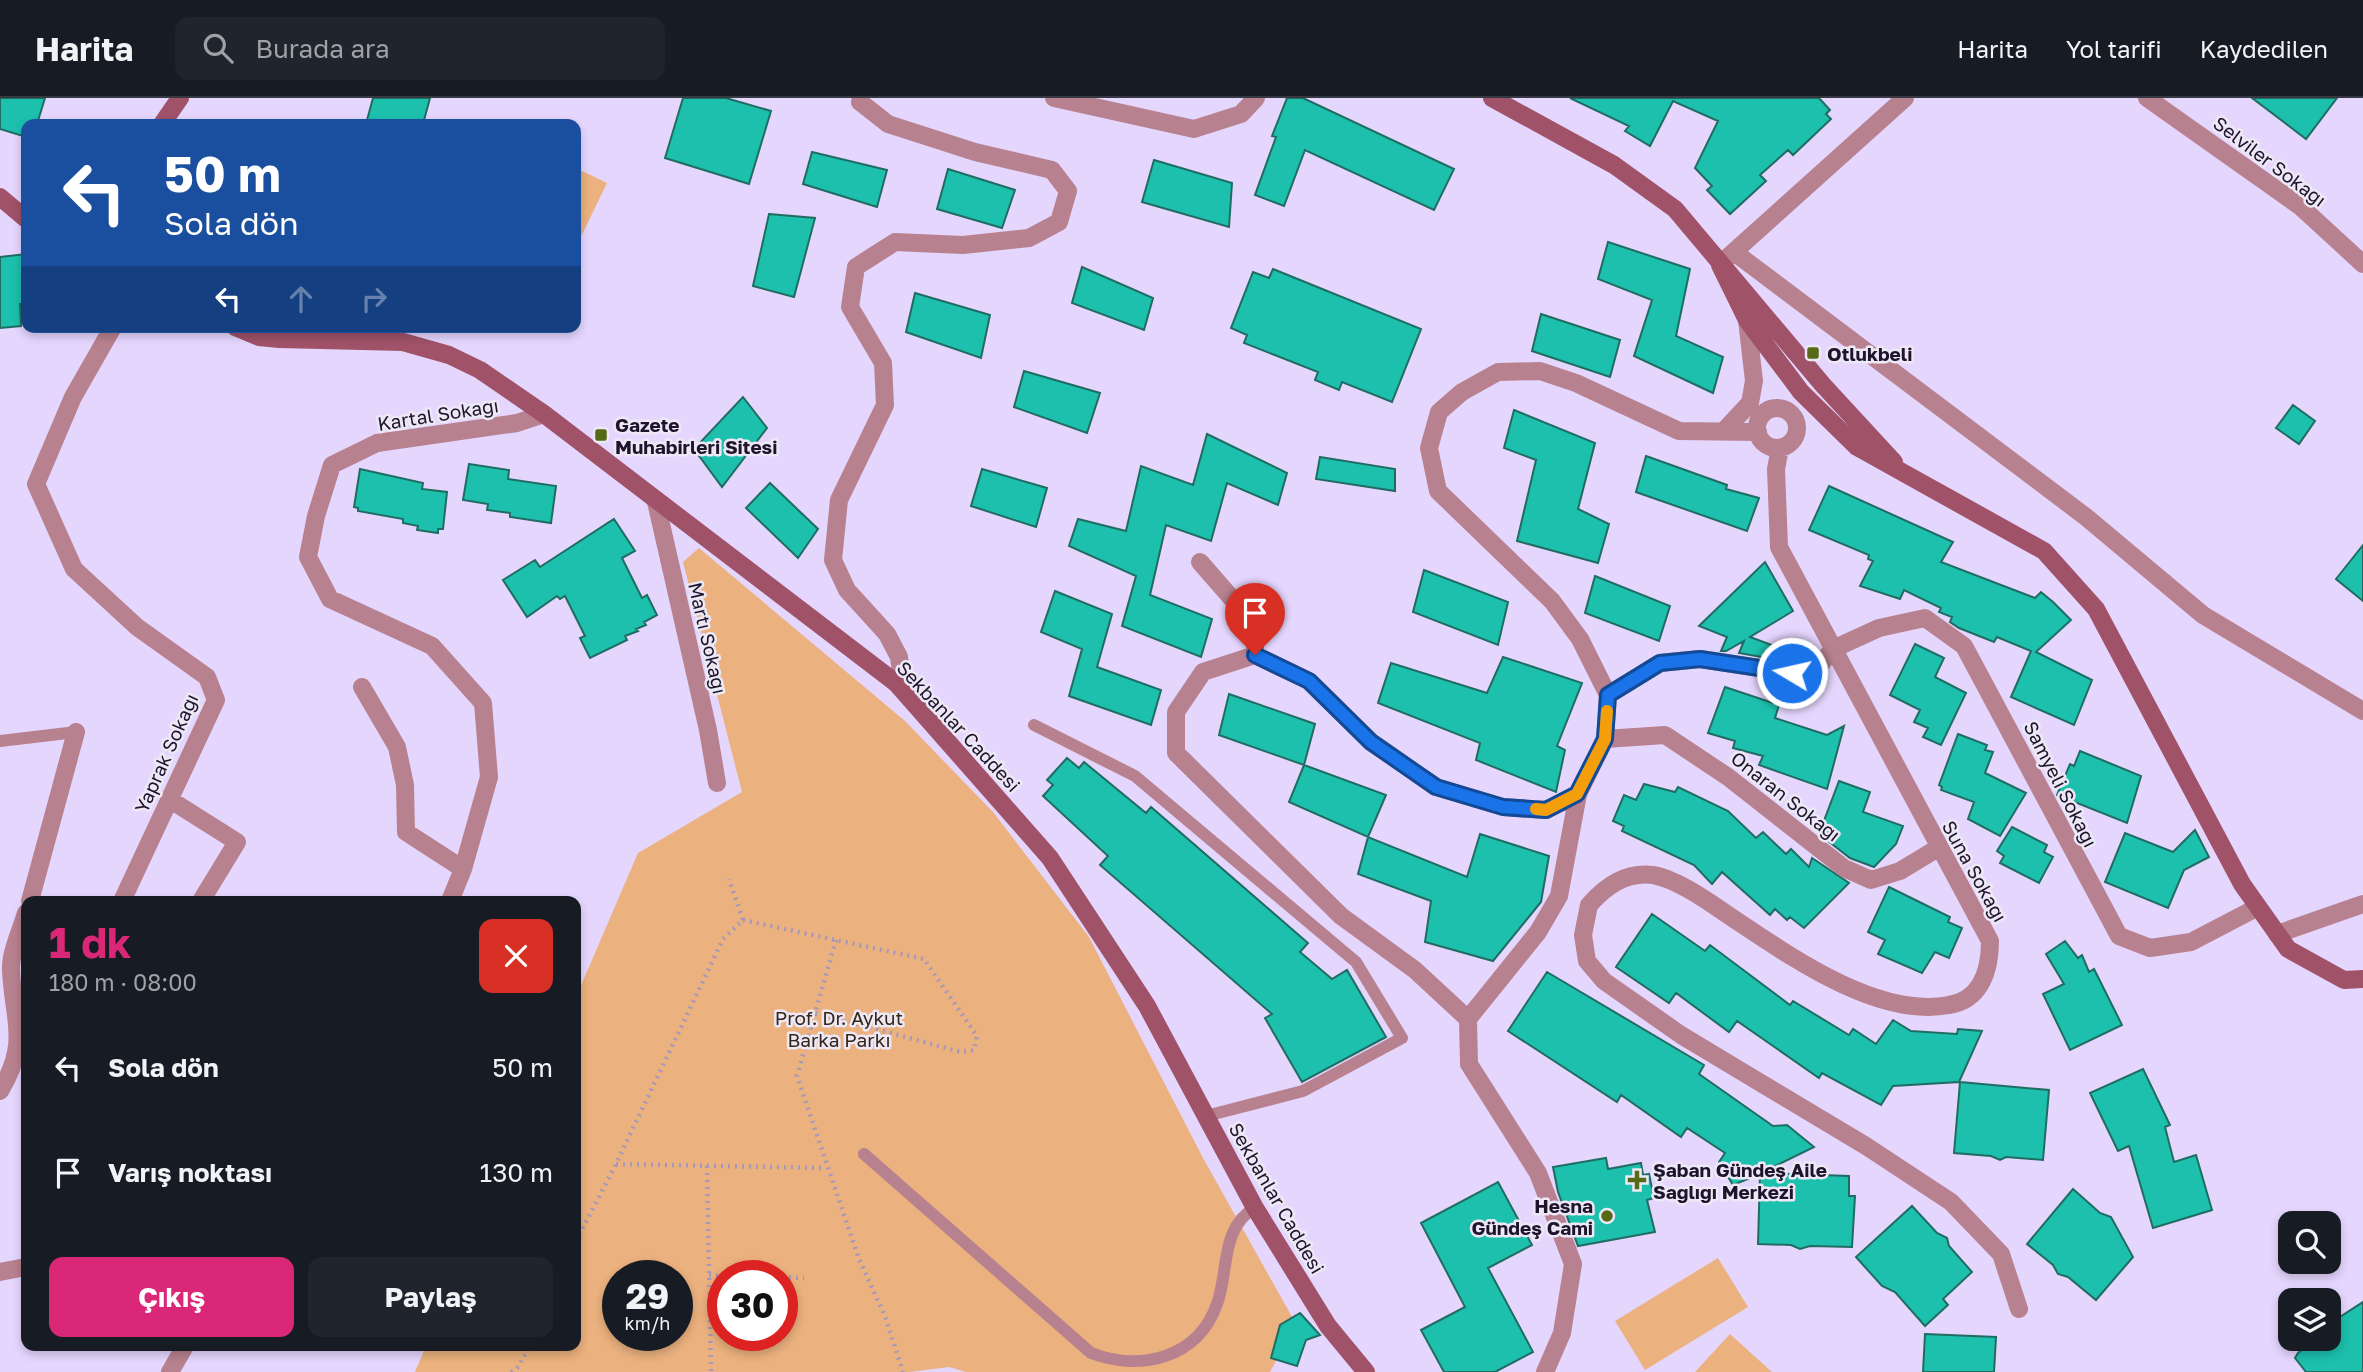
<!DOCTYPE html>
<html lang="tr">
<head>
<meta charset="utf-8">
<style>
	body { margin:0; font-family:"Golos Text",sans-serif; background:#20242c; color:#f1f3f6; height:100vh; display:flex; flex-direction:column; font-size:26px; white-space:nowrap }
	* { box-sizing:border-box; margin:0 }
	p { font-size:23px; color:#9ea1a6 }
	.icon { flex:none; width:38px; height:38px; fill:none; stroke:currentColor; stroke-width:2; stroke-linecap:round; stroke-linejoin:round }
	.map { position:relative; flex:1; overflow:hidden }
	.panel { position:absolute; left:21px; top:798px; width:560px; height:455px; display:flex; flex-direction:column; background:#171b24; border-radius:14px; box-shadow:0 4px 10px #0003 }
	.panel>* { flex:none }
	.guide { position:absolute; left:21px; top:21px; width:560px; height:214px; border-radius:14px; box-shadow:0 4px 10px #0003; background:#1a4fa0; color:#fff; overflow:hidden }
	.fabs { position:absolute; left:2278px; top:1113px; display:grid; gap:14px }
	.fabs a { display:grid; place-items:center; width:63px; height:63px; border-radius:14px; background:#171b24; box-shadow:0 4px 10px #0003; font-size:35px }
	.speed { position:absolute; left:602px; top:1162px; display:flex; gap:14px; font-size:35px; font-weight:700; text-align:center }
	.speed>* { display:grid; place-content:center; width:91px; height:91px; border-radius:50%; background:#171b24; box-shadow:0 4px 10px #0003; line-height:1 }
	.speed small { font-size:18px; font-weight:400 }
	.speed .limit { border:10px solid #d22; background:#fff; color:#111 }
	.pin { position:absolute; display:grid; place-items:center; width:60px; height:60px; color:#fff; margin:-72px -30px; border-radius:50% 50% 50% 0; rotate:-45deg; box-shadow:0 0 7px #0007 }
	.pin .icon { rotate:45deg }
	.me { position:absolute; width:77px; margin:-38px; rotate:279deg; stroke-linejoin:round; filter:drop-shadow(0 0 5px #0008) }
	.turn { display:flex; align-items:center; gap:24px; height:147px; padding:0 28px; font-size:32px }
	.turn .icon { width:91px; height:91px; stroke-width:2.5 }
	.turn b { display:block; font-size:49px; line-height:60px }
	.lanes { display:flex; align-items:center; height:66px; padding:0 28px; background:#0003; justify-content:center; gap:35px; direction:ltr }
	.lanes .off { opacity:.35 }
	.round { display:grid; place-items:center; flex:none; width:74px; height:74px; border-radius:14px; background:#20242c }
	.overview { display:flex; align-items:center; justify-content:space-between; height:119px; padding:0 28px }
	h1 { font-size:42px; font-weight:700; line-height:52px; color:#db2777 }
	.cta { display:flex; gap:14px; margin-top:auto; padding:14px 28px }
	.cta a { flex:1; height:80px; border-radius:14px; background:#db2777; color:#fff; font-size:28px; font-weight:700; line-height:80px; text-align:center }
	.cta a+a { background:#20242c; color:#f1f3f6 }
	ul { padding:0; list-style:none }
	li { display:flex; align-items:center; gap:21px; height:105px; padding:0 28px }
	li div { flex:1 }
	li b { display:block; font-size:26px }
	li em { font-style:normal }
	header { display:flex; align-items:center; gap:42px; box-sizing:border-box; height:98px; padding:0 35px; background:#171b24; border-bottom:2px solid #363941 }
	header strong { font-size:33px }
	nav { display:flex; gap:38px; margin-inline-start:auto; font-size:24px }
	.search { width:490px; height:63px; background:#20242c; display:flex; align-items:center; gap:18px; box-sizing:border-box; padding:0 24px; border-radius:14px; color:#9ea1a6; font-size:26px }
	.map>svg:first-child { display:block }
	.green { fill:#ebb17e; fill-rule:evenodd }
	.building { fill:#1cc0ad; stroke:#216c62; stroke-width:2 }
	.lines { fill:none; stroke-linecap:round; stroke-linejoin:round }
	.path { stroke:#a598ba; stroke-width:4.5; stroke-dasharray:2 5; stroke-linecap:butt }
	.lane { stroke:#b8818f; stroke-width:12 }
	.street { stroke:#b8818f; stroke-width:18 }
	.secondary { stroke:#a05269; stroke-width:18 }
	.route-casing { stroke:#114b97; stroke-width:18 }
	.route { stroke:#1a73e8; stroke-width:12 }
	.slow { stroke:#f59e0b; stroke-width:12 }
	.poi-dot { fill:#566916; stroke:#ede8f6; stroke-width:2.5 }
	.labels { text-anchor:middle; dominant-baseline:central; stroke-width:5; stroke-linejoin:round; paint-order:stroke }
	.street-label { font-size:19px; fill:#1e142b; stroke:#ede8f6 }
	.poi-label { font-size:19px; font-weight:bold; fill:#1e142b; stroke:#ede8f6; text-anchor:start }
	.park-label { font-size:19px; fill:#372616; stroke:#ede8f6 }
</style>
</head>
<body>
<header>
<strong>Harita</strong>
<div class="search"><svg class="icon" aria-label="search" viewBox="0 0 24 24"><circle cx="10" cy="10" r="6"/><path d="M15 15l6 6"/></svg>Burada ara</div>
<nav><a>Harita</a><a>Yol tarifi</a><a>Kaydedilen</a></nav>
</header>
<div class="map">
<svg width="2363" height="1274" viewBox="0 0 2363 1274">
	<rect width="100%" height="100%" fill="#e5d6fe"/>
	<!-- green -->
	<path class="green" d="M576 70 607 85 576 149Z
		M699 450 905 623 993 714 1089 839 1203 1060 1296 1226 1270 1274H966L949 1269 910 1274H415L426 1248H576V899L638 755 742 694 683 464ZM618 1178H677V1237H618ZM723 1178H782V1237H723Z
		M1718 1160 1748 1209 1645 1272 1615 1223Z
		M1730 1236 1772 1274H1695Z"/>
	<!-- building -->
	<path class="building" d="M0 0H45L37 26H26V39L0 31Z
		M373 0H430L423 26H366Z
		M683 0H726L771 13 749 86 665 60Z
		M1287 0H1303L1454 71 1434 112 1305 52 1284 108 1255 97 1276 39 1272 38Z
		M1570 0H1819L1830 12 1826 16 1831 21 1793 57 1788 52 1760 77 1766 83 1730 116 1707 92 1712 88 1695 70 1718 23 1673 3 1650 48 1625 33 1629 28Z
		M2252 0H2337L2306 41Z
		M812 54 887 72 877 109 803 86Z
		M1154 62 1232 85 1229 129 1142 104Z
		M948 71 1015 92 1002 130 937 111Z
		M769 116 815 120 794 199 753 188Z
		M1608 144 1690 171 1676 238 1723 259 1713 295 1634 258 1652 202 1598 181Z
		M26 156V206H20L21 228 0 230V159Z
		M1082 169 1153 200 1144 232 1072 205Z
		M1273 171 1421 231 1392 304 1342 284 1339 292 1315 282 1318 274 1244 245 1247 237 1231 230 1253 174 1269 180Z
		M915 195 990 217 981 260 906 234Z
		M1541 216 1620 242 1610 279 1532 253Z
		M1024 273 1100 295 1087 335 1014 309Z
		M743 299 767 330 722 389 694 351Z
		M2293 307 2315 323 2299 346 2276 330Z
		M1514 312 1595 345 1578 411 1609 426 1598 465 1517 443 1536 362 1504 350Z
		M1207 336 1287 375 1278 407 1227 385 1211 443 1166 427 1150 497 1212 521 1201 559 1122 528 1136 478 1069 448 1078 421 1126 433 1141 368 1193 387Z
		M1646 358 1727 387 1726 391 1759 400 1747 433 1636 394Z
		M1320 359 1395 371V393L1316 381Z
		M469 366 509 372 508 381 556 388 551 425 510 419V415L487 412 488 406 463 402Z
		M360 371 423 385 422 391 447 394 443 431H438V435L417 432 418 428 403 425V421L358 413V410L354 409Z
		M982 371 1047 390 1036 429 971 408Z
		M770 385 818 431 798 460 746 410Z
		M1829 388 1953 444 1941 464 2035 500 2041 494 2053 504 2071 522 2036 554 2092 582 2074 627 2011 599 2031 553 1997 539 1994 544 1959 530 1950 524 1952 519 1939 514 1941 510 1904 492 1900 501 1860 488 1873 463 1868 461 1869 457 1809 432Z
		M614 421 635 453 622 460 642 500 647 497 657 517 644 524 646 527 636 531 638 533 625 538 627 542 590 560 580 540 585 538 565 498 560 501 557 498 527 519 503 482 535 462 540 469Z
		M2363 447V503L2336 481Z
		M1765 464 1793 513 1750 539 1772 547 1768 560 1739 555 1744 543 1726 553H1721L1727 539 1699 528Z
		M1424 472 1508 504 1498 547 1413 514Z
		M1595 478 1670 508 1659 543 1585 515Z
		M1055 493 1112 516 1097 569 1161 592 1151 627 1069 598 1082 551 1041 534Z
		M1915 546 1944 560 1935 579 1966 595 1941 647 1923 639 1928 630 1914 624 1920 612 1890 597Z
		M1503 559 1582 585 1557 648 1565 652 1556 694 1476 662 1480 645 1378 605 1391 565 1487 595Z
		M1725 589 1779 607 1775 620 1821 635 1827 637 1844 628 1827 691 1759 667 1763 658 1733 650 1735 643 1708 635Z
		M1229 596 1315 626 1304 667 1219 637Z
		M1958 636 1987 647 1985 652 1993 654 1985 675 2026 695 2000 738 1968 721 1974 704 1941 692 1942 689 1939 687Z
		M2080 653 2141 678 2127 725 2057 697 2070 666 2074 668Z
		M1067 660 1079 670 1084 664 1146 715 1151 709 1308 845 1300 854 1332 881 1347 872 1386 939 1302 984 1265 920 1272 916 1100 767 1108 758 1043 698 1053 687 1047 682Z
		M1304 667 1386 697 1368 739 1289 704Z
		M1839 683 1870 694 1863 714 1903 728 1896 746 1874 769 1850 760 1819 736Z
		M1644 686 1675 694 1678 689 1728 713 1756 740 1763 734 1786 756 1791 751 1809 769 1812 760 1849 785 1804 830 1790 819 1787 822 1775 811 1770 817 1722 774 1712 786 1694 767 1622 733 1624 728 1613 723 1624 697 1636 702Z
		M2012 729 2047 747 2044 754 2053 759 2039 785 2000 765 2004 758 1997 753Z
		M2195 732 2209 759 2184 772 2168 810 2105 784 2125 735 2173 754Z
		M1480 736 1549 758 1541 804 1493 863 1425 844 1431 803 1358 776 1368 739 1467 779Z
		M1889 789 1950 819 1948 824 1962 830 1949 860 1935 854 1922 875 1878 856 1885 842 1868 834Z
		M1652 816 1705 853 1710 847 1790 907 1793 903 1849 937 1853 931 1876 946 1893 922 1911 933 1957 936 1958 931 1982 933 1959 984 1893 988 1881 1007 1822 975 1819 980 1737 923 1729 934 1676 895 1669 905 1616 869Z
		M2065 843 2078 860 2082 857 2089 874 2094 871 2122 927 2070 952 2043 896 2064 886 2046 856Z
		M1547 874 1704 967 1699 976 1773 1028 1787 1027 1814 1049 1761 1075 1849 1078V1098H1855L1852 1149 1810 1148 1800 1151 1791 1147 1758 1146 1760 1076 1733 1087 1719 1064 1725 1055 1687 1030 1681 1039 1621 997 1617 1004 1508 933Z
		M2143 971 2170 1027 2165 1029 2174 1064 2196 1057 2212 1112 2153 1130 2129 1048 2118 1053 2090 995Z
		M1960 984 2049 992 2043 1062 2006 1059 2000 1062 1991 1058 1954 1055Z
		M1606 1060 1608 1071 1641 1065 1643 1077 1649 1076 1654 1100 1647 1102 1655 1134 1578 1148 1558 1094 1553 1069Z
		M1498 1084 1532 1147 1488 1170 1533 1254 1495 1274H1444L1421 1232 1465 1209 1421 1125Z
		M2073 1091 2100 1115 2111 1119 2133 1159 2096 1202 2068 1179 2058 1176 2053 1167 2027 1146Z
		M1912 1108 1937 1135 1947 1140 1949 1148 1972 1174 1943 1201 1948 1207 1925 1228 1895 1194 1882 1188 1856 1159Z
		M2363 1204V1274H2306L2295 1260 2298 1255 2316 1241H2329V1226Z
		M1300 1215 1320 1237 1306 1242 1297 1268 1271 1260 1280 1227Z
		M1925 1236 1996 1239 1994 1274H1923Z"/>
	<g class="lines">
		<!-- path -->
		<path class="path" d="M743 822 924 861 977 938 974 952 961 954 816 915
			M836 842 797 978 859 1161 885 1218 903 1274
			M616 1066 826 1070
			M707 1068 711 1274
			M576 1143 616 1066 723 841 743 822 729 781
			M709 1177 725 1178
			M782 1179 804 1180
			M511 1274 517 1270 530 1248"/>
		<!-- lane -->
		<path class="lane" d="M1034 627 1135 678 1356 864 1402 940 1303 993 1206 1018
			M0 643 76 634
			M864 1056 1091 1255C1141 1274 1198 1260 1217 1206 1229 1174 1220 1129 1255 1110"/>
		<!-- street -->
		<path class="street" d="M861 0 860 4 888 26 975 54 1052 72 1068 93 1059 124 1029 140 963 147 895 144 856 169 850 209 883 265 885 307 839 402 833 462 847 492 887 536 899 559 901 574 896 585
			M1054 0 1194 31 1241 16 1256 0
			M2147 0 2301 109 2363 166
			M1734 154 2086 419 2203 517 2363 613
			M1727 160 1905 0
			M113 229 73 299 36 386 74 471 137 529 207 579 216 602 122 803
			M1757 330a20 20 0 1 1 40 0a20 20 0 1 1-40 0Z
			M1723 334 1750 305 1754 283 1747 222
			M656 404 708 632 717 685
			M1200 464 1255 527V557
			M362 589 397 649 405 687 406 734 463 771
			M1608 597 1660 565 1700 561 1792 575 1820 567 1833 551 1879 530 1925 520 1964 548 2119 838 2150 850 2191 844 2258 809
			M1605 641 1665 637 1728 679 1844 770 1871 782 1900 773 1938 750
			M169 701 237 744 201 803
			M30 803 76 634
			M450 803 463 771 489 679 483 605 432 548 330 501 308 459 316 418 332 367 377 345 517 325 544 316
			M1589 807C1606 788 1625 774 1653 777 1677 781 1709 804 1728 817 1787 856 1876 921 1949 907 1981 902 1990 872 1990 843L1779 449 1776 371 1780 350
			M1589 807 1583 837 1587 863 1604 883 1681 937 1866 1048 1951 1104 2001 1156 2019 1211
			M2277 836 2363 806
			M1468 921 1415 872 1341 818 1176 655V614L1203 574 1255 557 1309 583 1371 644 1436 689 1503 709 1546 712 1578 696 1605 641 1608 597 1580 541 1552 503 1438 393 1429 350 1439 314 1462 294 1498 274 1540 273 1576 285 1679 333 1758 334
			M0 993C30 944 13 922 11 872 10 855 21 832 26 815
			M0 1174 26 1169
			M170 1274 185 1248
			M1545 1274 1562 1235 1573 1166 1538 1075 1469 966 1468 921 1538 834 1559 798 1578 696"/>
		<!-- secondary -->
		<path class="secondary" d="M1492 0 1614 67 1675 111 1823 287 1894 364
			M162 26 180 0
			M0 99 26 121
			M1720 167 1747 222 1801 294 1857 349 2044 453 2096 511 2242 786 2288 851 2344 882 2363 881
			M235 229 259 239 279 241 403 244 449 257 480 272 544 316 896 585 1050 760 1147 908 1255 1110 1328 1228 1366 1274"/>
	</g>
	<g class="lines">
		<defs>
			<path id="route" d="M1255 557 1309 583 1371 644 1436 689 1503 709 1546 712 1577 696 1605 641 1608 597 1660 565 1700 561 1792 575"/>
		</defs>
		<!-- route casing -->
		<use href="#route" class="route-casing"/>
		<!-- route -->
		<use href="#route" class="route"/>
		<!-- slow -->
		<path class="slow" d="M1536 711 1546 712 1577 696 1605 641 1607 613"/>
	</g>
	<!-- markers -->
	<g class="poi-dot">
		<rect x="1806" y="248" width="14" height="14" rx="3.5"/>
		<rect x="594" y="330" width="14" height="14" rx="3.5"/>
		<path d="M1633.5 1071.5h7v7h7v7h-7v7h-7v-7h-7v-7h7z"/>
		<circle cx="1607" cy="1118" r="7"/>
	</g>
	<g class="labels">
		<!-- street labels -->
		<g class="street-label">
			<text transform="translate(2270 63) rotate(37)">Selviler Sokağı</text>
			<text transform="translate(438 316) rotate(-9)">Kartal Sokağı</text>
			<text transform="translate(708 540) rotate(77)">Martı Sokağı</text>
			<text transform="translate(959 628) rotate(47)">Sekbanlar Caddesi</text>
			<text transform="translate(166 655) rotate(-66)">Yaprak Sokağı</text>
			<text transform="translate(2061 686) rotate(63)">Samyeli Sokağı</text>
			<text transform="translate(1786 698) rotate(38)">Onaran Sokağı</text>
			<text transform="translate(1975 773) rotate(61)">Suna Sokağı</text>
			<text transform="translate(1277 1100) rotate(60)">Sekbanlar Caddesi</text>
		</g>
		<!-- poi labels -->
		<g class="poi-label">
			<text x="1827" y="255">Otlukbeli</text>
			<text x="615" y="326">Gazete<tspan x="615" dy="22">Muhabirleri Sitesi</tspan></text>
			<text x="1653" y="1071">Şaban Gündeş Aile<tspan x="1653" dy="22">Sağlığı Merkezi</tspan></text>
			<text x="1593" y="1107" text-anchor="end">Hesna<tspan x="1593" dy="22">Gündeş Cami</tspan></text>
		</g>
		<!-- park labels -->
		<g class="park-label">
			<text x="839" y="919">Prof. Dr. Aykut<tspan x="839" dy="22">Barka Parkı</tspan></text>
		</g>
	</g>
</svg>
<div class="fabs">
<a><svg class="icon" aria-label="search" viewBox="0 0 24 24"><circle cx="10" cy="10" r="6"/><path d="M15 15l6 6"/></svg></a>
<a><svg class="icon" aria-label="layers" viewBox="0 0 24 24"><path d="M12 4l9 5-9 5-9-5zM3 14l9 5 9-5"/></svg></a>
</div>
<div class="speed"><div>29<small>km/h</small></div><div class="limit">30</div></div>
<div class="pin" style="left:1255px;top:557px;background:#d93025"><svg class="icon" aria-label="arrive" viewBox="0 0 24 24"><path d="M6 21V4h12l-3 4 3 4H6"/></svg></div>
<svg class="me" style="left:1792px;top:575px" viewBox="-20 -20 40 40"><circle r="17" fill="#1a73e8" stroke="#fff" stroke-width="3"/><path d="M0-11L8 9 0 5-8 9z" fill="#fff"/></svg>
<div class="guide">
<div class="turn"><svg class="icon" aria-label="left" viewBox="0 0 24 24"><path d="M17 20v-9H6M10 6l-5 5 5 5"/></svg><div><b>50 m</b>Sola dön</div></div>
<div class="lanes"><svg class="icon" aria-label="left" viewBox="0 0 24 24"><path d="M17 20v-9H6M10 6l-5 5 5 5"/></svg><svg class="icon off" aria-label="ahead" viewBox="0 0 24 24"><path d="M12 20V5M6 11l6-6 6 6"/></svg><svg class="icon off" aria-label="right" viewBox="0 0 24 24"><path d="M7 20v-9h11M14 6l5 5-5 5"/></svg></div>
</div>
<section class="panel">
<div class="overview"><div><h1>1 dk</h1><p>180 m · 08:00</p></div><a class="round" style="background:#d93025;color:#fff"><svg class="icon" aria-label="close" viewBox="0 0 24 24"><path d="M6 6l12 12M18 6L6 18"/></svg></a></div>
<ul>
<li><svg class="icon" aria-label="left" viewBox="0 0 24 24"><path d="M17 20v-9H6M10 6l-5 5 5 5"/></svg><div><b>Sola dön</b></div><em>50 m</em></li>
<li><svg class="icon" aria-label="arrive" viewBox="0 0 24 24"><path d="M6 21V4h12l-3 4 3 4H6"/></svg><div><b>Varış noktası</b></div><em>130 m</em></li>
</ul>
<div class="cta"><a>Çıkış</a><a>Paylaş</a></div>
</section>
</div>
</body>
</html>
